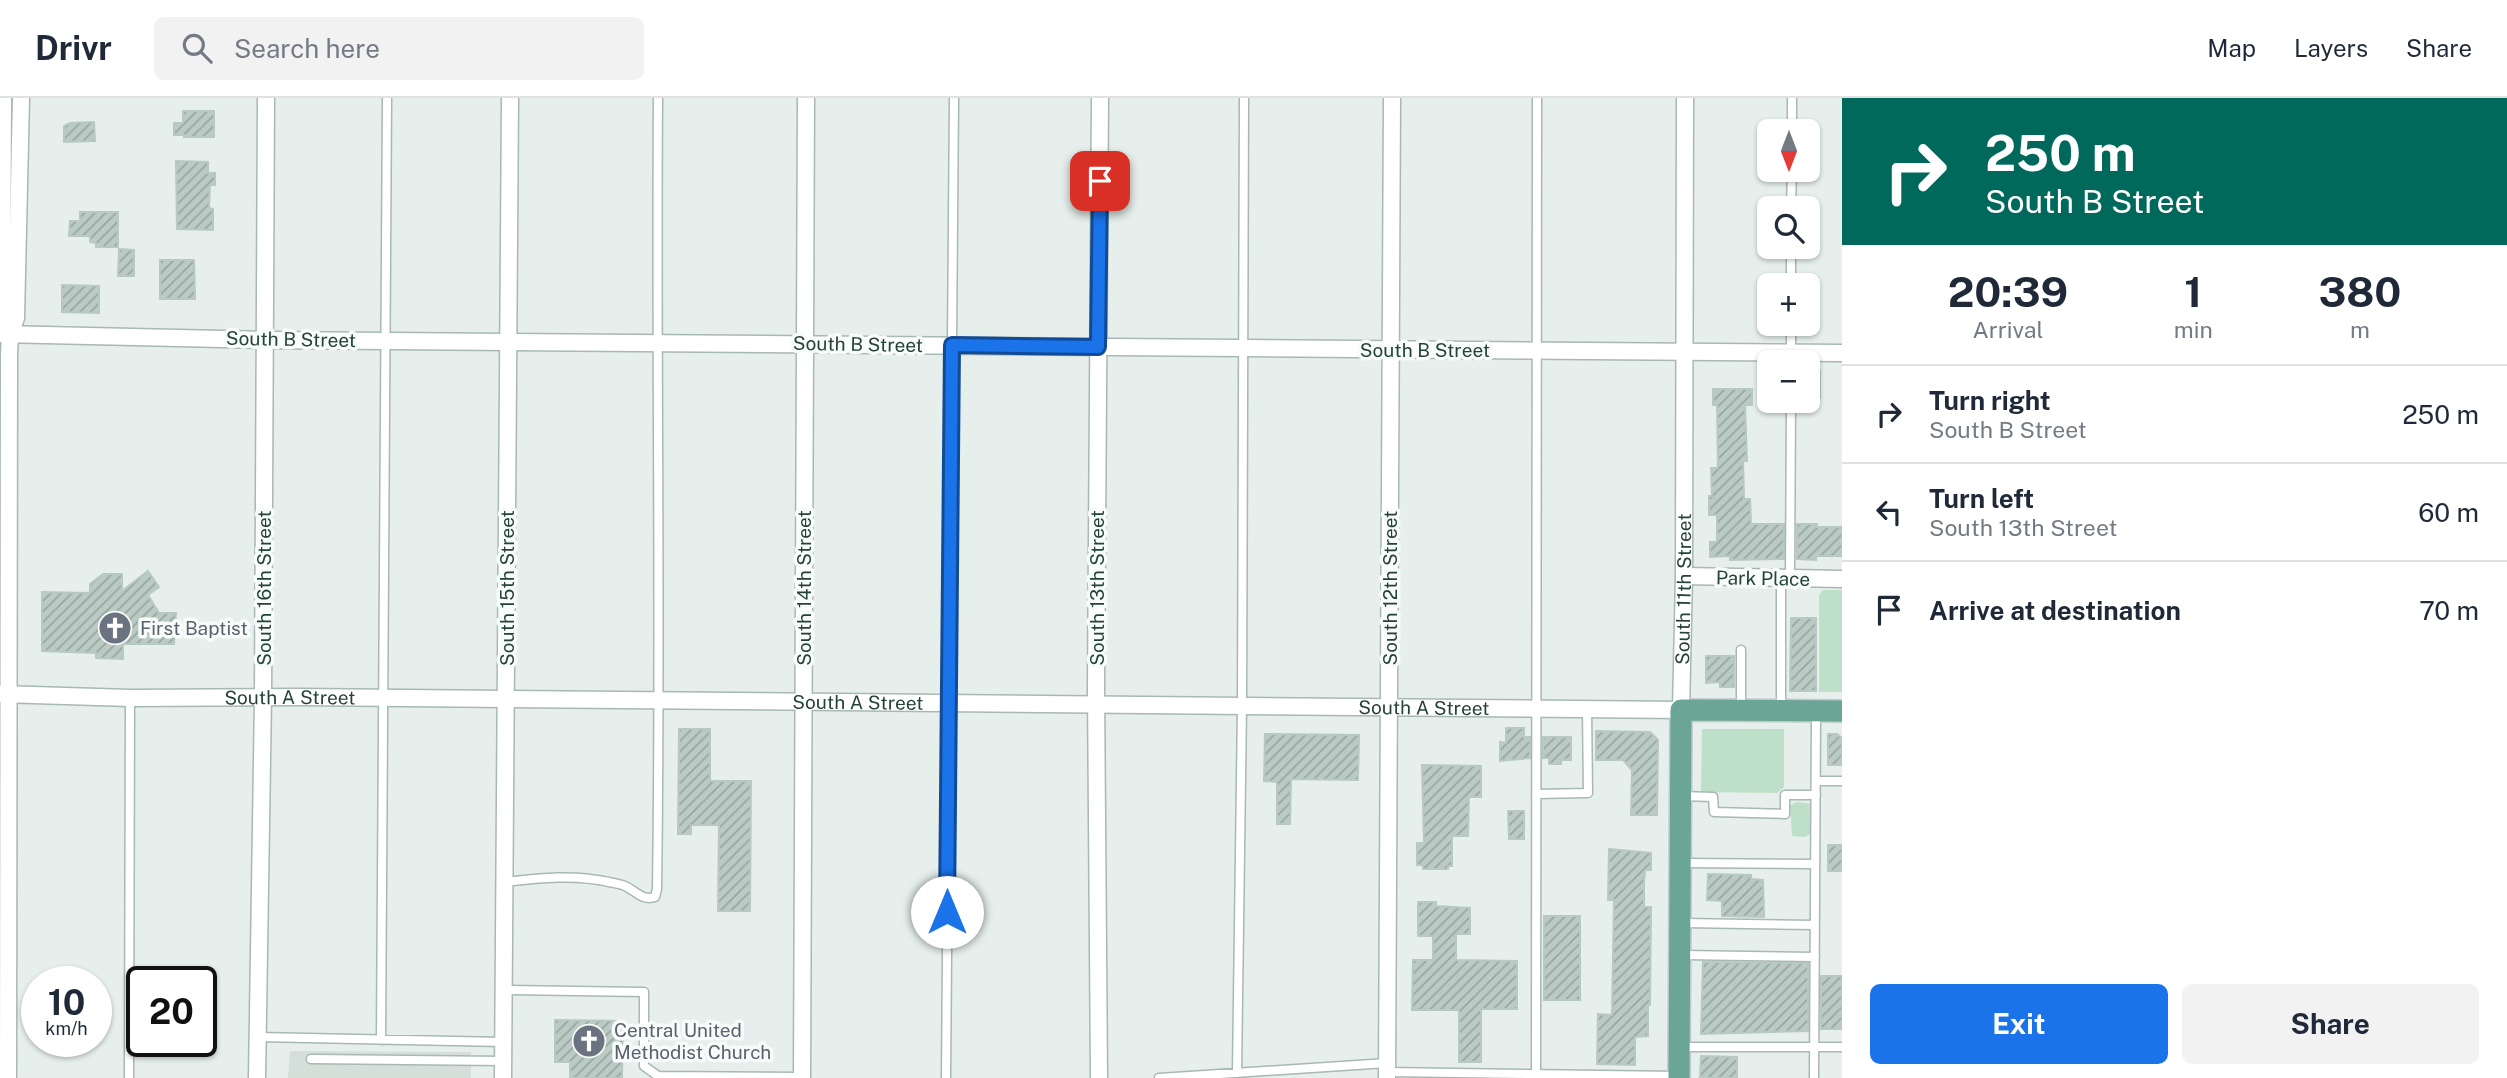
<!DOCTYPE html>
<html lang="en">
<head>
<meta charset="utf-8">
<style>
	body { margin:0; font-family:"Public Sans",sans-serif; background:#f2f2f3; color:#1f2937; height:100vh; display:flex; flex-direction:column; font-size:26px; white-space:nowrap }
	* { box-sizing:border-box; margin:0 }
	p { font-size:23px; color:#747a83 }
	.icon { flex:none; width:38px; height:38px; fill:none; stroke:currentColor; stroke-width:2; stroke-linecap:round; stroke-linejoin:round }
	.map { position:relative; flex:1; overflow:hidden }
	.panel { display:flex; flex-direction:column; background:#fff; width:665px }
	.panel>* { flex:none }
	.top-card { background:#00695c; color:#fff; overflow:hidden }
	.needle { width:46px; rotate:180deg }
	.tools { position:absolute; left:1757px; top:21px; display:grid; gap:14px }
	.tools a { display:grid; place-items:center; width:63px; height:63px; border-radius:10px; background:#fff; box-shadow:0 2px 5px #0004; font-size:35px }
	.speed { position:absolute; left:21px; top:868px; display:flex; gap:14px; font-size:35px; font-weight:700; text-align:center }
	.speed>* { display:grid; place-content:center; width:91px; height:91px; border-radius:50%; background:#fff; box-shadow:0 2px 5px #0004; line-height:1 }
	.speed small { font-size:18px; font-weight:400 }
	.speed .limit { border:4px solid #111; border-radius:10px; background:#fff; color:#111 }
	.pin { position:absolute; display:grid; place-items:center; width:60px; height:60px; color:#fff; margin:-30px; border-radius:14px; box-shadow:0 4px 10px #0006 }
	.me { position:absolute; width:77px; margin:-38px; rotate:0deg; stroke-linejoin:round; filter:drop-shadow(0 0 5px #0008) }
	.turn { display:flex; align-items:center; gap:24px; height:147px; padding:0 28px; font-size:32px }
	.turn .icon { width:91px; height:91px; stroke-width:2.5 }
	.turn b { display:block; font-size:49px; line-height:60px }
	.eta { display:flex; justify-content:space-evenly; align-items:center; height:119px; text-align:center }
	.eta b { font-size:42px; font-weight:700; line-height:49px }
	.action { display:flex; gap:14px; margin-top:auto; padding:14px 28px }
	.action a { flex:1; height:80px; border-radius:10px; background:#1a73e8; color:#fff; font-size:28px; font-weight:700; line-height:80px; text-align:center }
	.action a+a { background:#f2f2f3; color:#1f2937 }
	ul { padding:0; list-style:none }
	li { display:flex; align-items:center; gap:21px; height:98px; padding:0 28px; border-top:2px solid #e0e1e3 }
	li div { flex:1 }
	li b { display:block; font-size:26px }
	li em { font-style:normal }
	header { display:flex; align-items:center; gap:42px; box-sizing:border-box; height:98px; padding:0 35px; background:#fff; border-bottom:2px solid #e0e1e3 }
	header strong { font-size:33px }
	nav { display:flex; gap:38px; margin-inline-start:auto; font-size:24px }
	.search { width:490px; height:63px; background:#f2f2f3; display:flex; align-items:center; gap:18px; box-sizing:border-box; padding:0 24px; border-radius:10px; color:#747a83; font-size:26px }
	main { display:flex; flex:1; min-height:0 }
	.map>svg:first-child { display:block }
	.built { fill:#d4dfda }
	.grass { fill:#bfe0c8 }
	.building { fill:url(#building-hatch); stroke:#b8c9c2; stroke-width:2 }
	.lines { fill:none; stroke-linecap:round; stroke-linejoin:round }
	.lane-casing { stroke:#a8b8b2; stroke-width:11 }
	.street-casing { stroke:#a8b8b2; stroke-width:19 }
	.primary-casing { stroke:#c2cac8; stroke-width:24 }
	.lane { stroke:#fff; stroke-width:8 }
	.street { stroke:#fff; stroke-width:16 }
	.primary { stroke:#6aa596; stroke-width:21 }
	.route-casing { stroke:#114b97; stroke-width:18 }
	.route { stroke:#1a73e8; stroke-width:12 }
	.labels { text-anchor:middle; dominant-baseline:central; stroke-width:7; stroke-linejoin:round; paint-order:stroke }
	.street-label { font-size:19px; fill:#24423a; stroke:#f7fbf9 }
	.worship-label { font-size:19px; fill:#5b616d; stroke:#f7fbf9; text-anchor:start }
</style>
</head>
<body>
<header>
<strong>Drivr</strong>
<div class="search"><svg class="icon" aria-label="search" viewBox="0 0 24 24"><circle cx="10" cy="10" r="6"/><path d="M15 15l6 6"/></svg>Search here</div>
<nav><a>Map</a><a>Layers</a><a>Share</a></nav>
</header>
<main>
<div class="map">
<svg width="1842" height="980" viewBox="0 0 1842 980">
	<defs>
		<pattern id="building-hatch" width="6" height="6" patternUnits="userSpaceOnUse" patternTransform="scale(1.75)"><rect width="6" height="6" fill="#bbcac4"/><path d="M-1 1l2-2M0 6l6-6M5 7l2-2" fill="none" stroke="#98a6a0"/></pattern>
	</defs>
	<rect width="100%" height="100%" fill="#e6efeb"/>
	<!-- built -->
	<path class="built" d="M290 953 471 954V980H288Z"/>
	<!-- grass -->
	<path class="grass" d="M1823 492H1842V594H1819V497Z
		M1702 631H1784V689L1777 695 1701 694Z
		M1796 704 1814 706 1812 735 1805 739 1792 738 1790 708Z"/>
	<!-- building -->
	<path class="building" d="M183 13H214V39H184V37H174V25H183Z
		M94 24 95 43 64 44V28L70 25Z
		M176 63 208 64V75H215V87H210L209 110 213 111V132L177 131Z
		M80 114H118V149H96V145L90 144V138H69L70 123H80Z
		M119 151 134 152V178H118Z
		M160 162H194L195 201H160Z
		M62 187 99 188V215L62 214Z
		M1808 273H1820V300H1808Z
		M1713 291H1752V307H1745L1747 363H1743L1744 399V401H1750L1751 426H1784V461L1730 462V458L1710 459V444H1717V417H1709V398H1712L1711 370H1718L1717 307H1713Z
		M1797 426H1817V429H1842V458H1816V462L1797 461Z
		M148 473 159 489 148 497 159 515H176L174 546H123V561L96 560V555L42 553V494L90 495V486L103 476H122V493Z
		M1791 520H1816V593H1790Z
		M1706 558H1734V589H1720V584L1706 585Z
		M1506 630H1524V639H1530V660L1500 663V644L1506 645Z
		M679 631H710V683H751L750 813H718L719 727H691V736H678Z
		M1596 633 1650 634 1658 642 1657 717H1631L1632 672 1623 662H1596Z
		M1265 636 1359 637 1358 682 1291 681 1290 726H1277V684L1264 683Z
		M1828 636H1837L1842 640V667H1828Z
		M1543 639H1571V662H1561V666H1549V660H1543Z
		M1422 667 1481 668V699H1469L1468 738H1452V768H1448V771H1423V767H1417V745H1424Z
		M1508 713H1524V741H1509Z
		M1828 747H1842V773H1828Z
		M1609 751 1651 755V772H1645L1644 785V809H1651L1650 907H1648V938L1635 939V967L1597 966 1598 916 1612 917 1614 802H1608Z
		M1708 776 1751 777V781L1763 782 1764 819 1722 818V803L1707 802Z
		M1418 804H1436V808L1470 810V836H1456V862L1517 863V911H1481V964H1459V912H1412L1413 862H1433V838H1418Z
		M1544 818H1580V902H1544Z
		M1703 864 1808 865V933L1701 936Z
		M1821 878H1842V931H1821Z
		M555 922 623 923 622 980H570V964H555Z
		M1701 958 1737 959V980H1700Z"/>
	<g class="lines">
		<defs>
			<path id="lane" d="M1792 33V0
				M1791 110 1792 72
				M1791 187V149
				M1791 226V264
				M1790 480 1791 303
				M1781 481V612
				M1741 552V612
				M1816 683H1842
				M1536 696 1588 695 1587 611
				M1681 698 1713 699 1714 714 1785 716V697H1816
				M1680 765 1815 766
				M505 784C540 780 575 776 609 784 614 785 620 786 625 788 636 793 642 803 655 799L657 791C661 527 656 264 658 0
				M1683 825 1815 827
				M1683 857 1815 859
				M504 892 644 894V968L658 978 802 979
				M258 939 503 944
				M381 942 387 0
				M1681 949H1842
				M311 961 503 963
				M1387 974 1679 978
				M1237 975 1242 608 1244 0
				M1536 976 1537 0
				M129 980 130 600
				M946 980 954 0
				M1159 980 1387 965
				M1814 980 1816 615"/>
			<g id="street">
				<path d="M3 0 2 221 10 236"/>
				<path d="M0 236 265 242 1842 255"/>
				<path d="M1684 478 1842 481"/>
				<path id="s1" d="M0 596 130 600 299 599 1681 612 1684 478 1685 0"/>
				<path d="M8 980 9 256 10 236 16 220 21 0"/>
				<path d="M257 980 263 599 266 0"/>
				<path d="M503 980 510 0"/>
				<path d="M802 980 806 0"/>
				<path d="M1099 980 1096 590 1100 0"/>
				<path d="M1387 980 1392 0"/>
			</g>
			<path id="primary" d="M1679 980 1681 612 1842 613"/>
		</defs>
		<!-- lane casing -->
		<use href="#lane" class="lane-casing"/>
		<!-- street casing -->
		<use href="#street" class="street-casing"/>
		<!-- primary casing -->
		<use href="#primary" class="primary-casing"/>
		<!-- lane -->
		<use href="#lane" class="lane"/>
		<!-- street -->
		<use href="#street" class="street"/>
		<!-- primary -->
		<use href="#primary" class="primary"/>
	</g>
	<g class="lines">
		<defs>
			<path id="route" d="M947 814 952 247 1098 249 1100 83"/>
		</defs>
		<!-- route casing -->
		<use href="#route" class="route-casing"/>
		<!-- route -->
		<use href="#route" class="route"/>
	</g>
	<!-- icons -->
	<defs>
		<symbol id="church-disc" viewBox="-11 -11 22 22"><circle r="9.5" fill="#6b7280" stroke="#f7fbf9"/><path d="M-1.2-6h2.4v3.5h3.3v2.4h-3.3V6h-2.4V-.1h-3.3v-2.4h3.3Z" fill="#fff"/></symbol>
	</defs>
	<g fill-rule="evenodd">
		<use href="#church-disc" x="96" y="511" width="38" height="38"/>
		<use href="#church-disc" x="570" y="924" width="38" height="38"/>
	</g>
	<g class="labels">
		<!-- street labels -->
		<g class="street-label">
			<text transform="translate(291 241) rotate(1)">South B Street</text>
			<text transform="translate(858 246) rotate(1)">South B Street</text>
			<text x="1425" y="252">South B Street</text>
			<text transform="translate(1763 480) rotate(1)">Park Place</text>
			<text transform="translate(264 490) rotate(-90)">South 16th Street</text>
			<text transform="translate(507 490) rotate(-90)">South 15th Street</text>
			<text transform="translate(804 490) rotate(-90)">South 14th Street</text>
			<text transform="translate(1097 490) rotate(-90)">South 13th Street</text>
			<text transform="translate(1390 490) rotate(-90)">South 12th Street</text>
			<text stroke="none"><textPath href="#s1" startOffset="1802">South 11th Street</textPath></text>
			<text stroke="none"><textPath href="#s1" startOffset="290">South A Street</textPath></text>
			<text stroke="none"><textPath href="#s1" startOffset="858">South A Street</textPath></text>
			<text stroke="none"><textPath href="#s1" startOffset="1424">South A Street</textPath></text>
		</g>
		<!-- worship labels -->
		<g class="worship-label">
			<text x="140" y="530">First Baptist</text>
			<text x="614" y="932">Central United<tspan x="614" dy="22">Methodist Church</tspan></text>
		</g>
	</g>
</svg>
<div class="tools">
<a><svg class="needle" viewBox="-14 -14 28 28"><path d="M0-13l5 13h-10z" fill="#e53935"/><path d="M0 13l5-13h-10z" fill="#747a83"/></svg></a>
<a><svg class="icon" aria-label="search" viewBox="0 0 24 24"><circle cx="10" cy="10" r="6"/><path d="M15 15l6 6"/></svg></a>
<a>+</a>
<a>−</a>
</div>
<div class="speed"><div>10<small>km/h</small></div><div class="limit">20</div></div>
<div class="pin" style="left:1100px;top:83px;background:#d93025"><svg class="icon" aria-label="arrive" viewBox="0 0 24 24"><path d="M6 21V4h12l-3 4 3 4H6"/></svg></div>
<svg class="me" style="left:947px;top:814px" viewBox="-20 -20 40 40"><circle r="19" fill="#fff"/><path d="M0-13L10 11 0 6-10 11z" fill="#1a73e8"/></svg>
</div>
<section class="panel">
<div class="top-card">
<div class="turn"><svg class="icon" aria-label="right" viewBox="0 0 24 24"><path d="M7 20v-9h11M14 6l5 5-5 5"/></svg><div><b>250 m</b>South B Street</div></div>
</div>
<div class="eta">
<div><b>20:39</b><p>Arrival</p></div>
<div><b>1</b><p>min</p></div>
<div><b>380</b><p>m</p></div>
</div>
<ul>
<li><svg class="icon" aria-label="right" viewBox="0 0 24 24"><path d="M7 20v-9h11M14 6l5 5-5 5"/></svg><div><b>Turn right</b><p>South B Street</p></div><em>250 m</em></li>
<li><svg class="icon" aria-label="left" viewBox="0 0 24 24"><path d="M17 20v-9H6M10 6l-5 5 5 5"/></svg><div><b>Turn left</b><p>South 13th Street</p></div><em>60 m</em></li>
<li><svg class="icon" aria-label="arrive" viewBox="0 0 24 24"><path d="M6 21V4h12l-3 4 3 4H6"/></svg><div><b>Arrive at destination</b></div><em>70 m</em></li>
</ul>
<div class="action"><a>Exit</a><a>Share</a></div>
</section>
</main>
</body>
</html>
